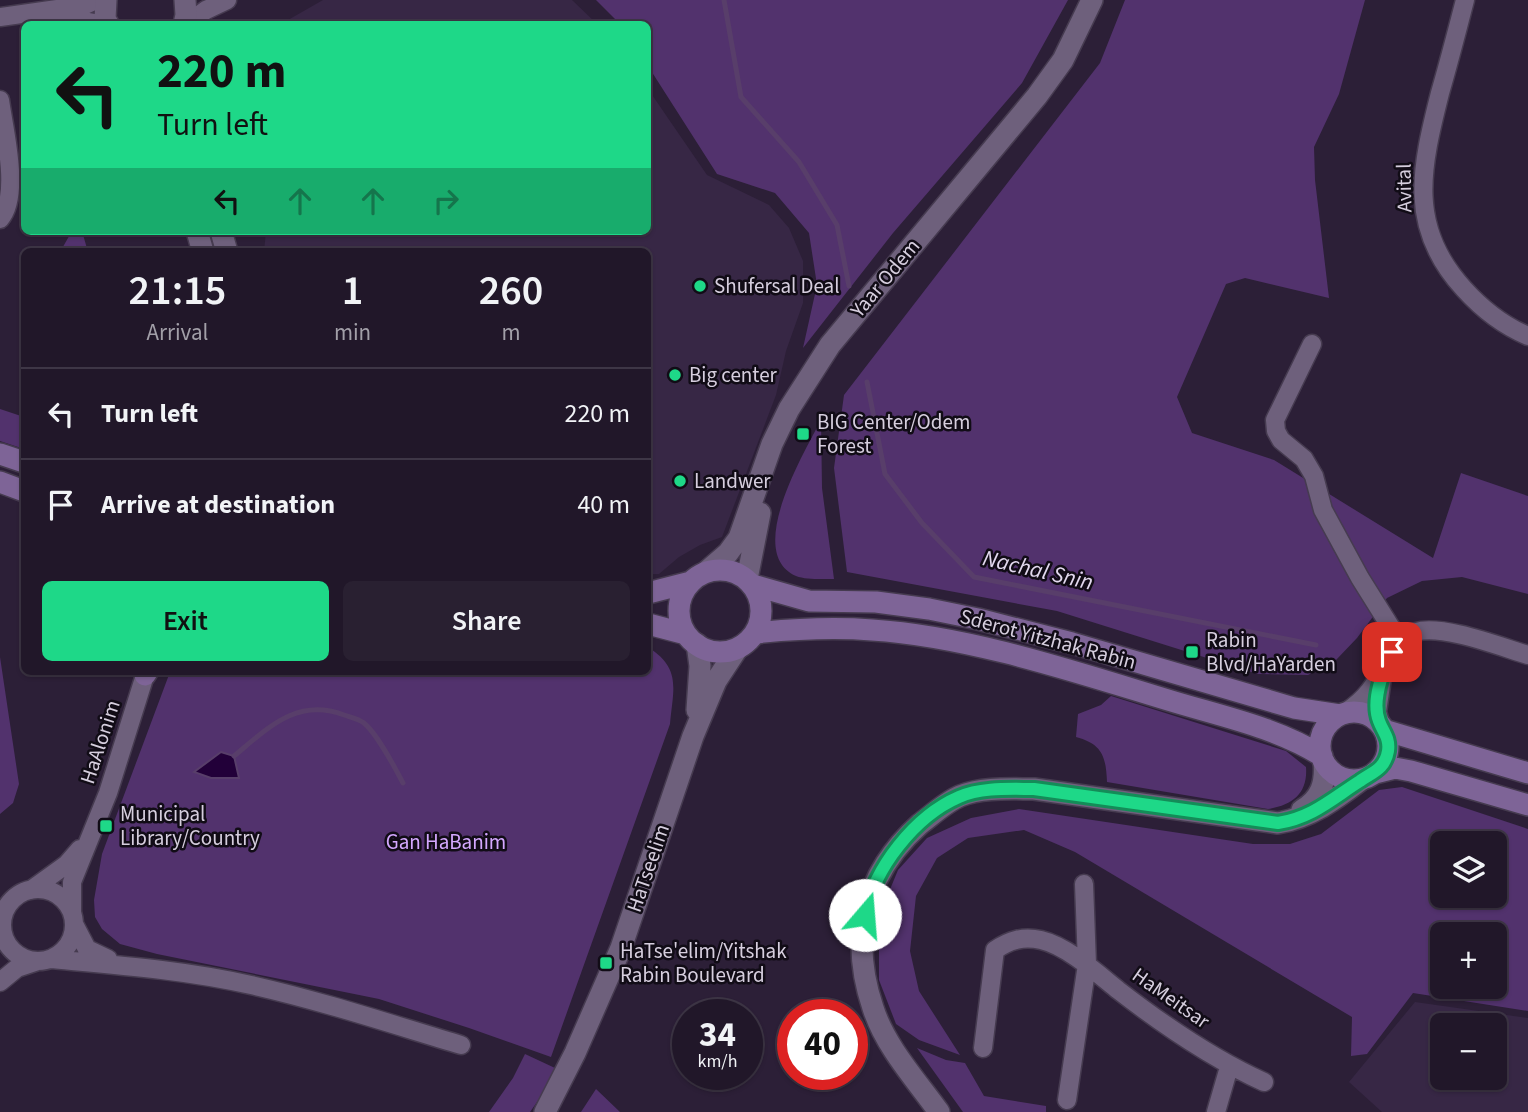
<!DOCTYPE html>
<html lang="en">
<head>
<meta charset="utf-8">
<style>
	body { margin:0; font-family:"Source Sans 3",sans-serif; background:#292031; color:#f1f3f6; height:100vh; display:flex; flex-direction:column; font-size:26px; white-space:nowrap }
	* { box-sizing:border-box; margin:0 }
	p { font-size:23px; color:#a29fa8 }
	.icon { flex:none; width:38px; height:38px; fill:none; stroke:currentColor; stroke-width:2; stroke-linecap:round; stroke-linejoin:round }
	.map { position:relative; flex:1; overflow:hidden }
	.side { position:absolute; left:21px; top:248px; width:630px; height:427px; display:flex; flex-direction:column; background:#211729; border-radius:10px; box-shadow:0 2px 5px #0004,0 0 0 2px #3e3646 }
	.side>* { flex:none }
	.top-card { position:absolute; left:21px; top:21px; width:630px; height:214px; border-radius:10px; box-shadow:0 2px 5px #0004,0 0 0 2px #3e3646; background:#1ed888; color:#111; overflow:hidden }
	.fabs { position:absolute; left:1430px; top:831px; display:grid; gap:14px }
	.fabs a { display:grid; place-items:center; width:77px; height:77px; border-radius:10px; background:#211729; box-shadow:0 2px 5px #0004,0 0 0 2px #3e3646; font-size:35px }
	.speed { position:absolute; left:672px; top:999px; display:flex; gap:14px; font-size:35px; font-weight:700; text-align:center }
	.speed>* { display:grid; place-content:center; width:91px; height:91px; border-radius:50%; background:#211729; box-shadow:0 2px 5px #0004,0 0 0 2px #3e3646; line-height:1 }
	.speed small { font-size:18px; font-weight:400 }
	.speed .limit { border:10px solid #d22; background:#fff; color:#111 }
	.pin { position:absolute; display:grid; place-items:center; width:60px; height:60px; color:#fff; margin:-30px; border-radius:14px; box-shadow:0 4px 10px #0006 }
	.me { position:absolute; width:77px; margin:-38px; rotate:18deg; stroke-linejoin:round; filter:drop-shadow(0 0 5px #0008) }
	.turn { display:flex; align-items:center; gap:24px; height:147px; padding:0 21px; font-size:32px }
	.turn .icon { width:91px; height:91px; stroke-width:2.5 }
	.turn b { display:block; font-size:49px; line-height:60px }
	.lanes { display:flex; align-items:center; height:66px; padding:0 21px; background:#0003; justify-content:center; gap:35px; direction:ltr }
	.lanes .off { opacity:.35 }
	.eta { display:flex; justify-content:space-evenly; align-items:center; height:119px; text-align:center }
	.eta b { font-size:42px; font-weight:600; line-height:49px }
	.action { display:flex; gap:14px; margin-top:auto; padding:14px 21px }
	.action a { flex:1; height:80px; border-radius:10px; background:#1ed888; color:#111; font-size:28px; font-weight:600; line-height:80px; text-align:center }
	.action a+a { background:#292031; color:#f1f3f6 }
	ul { padding:0; list-style:none }
	li { display:flex; align-items:center; gap:21px; height:91px; padding:0 21px; border-top:2px solid #3e3646 }
	li div { flex:1 }
	li b { display:block; font-size:26px }
	li em { font-style:normal }
	.map>svg:first-child { display:block }
	.built { fill:#372745; fill-rule:evenodd }
	.green { fill:#52326d; fill-rule:evenodd }
	.water { fill:#220039; stroke:#583e6a; stroke-width:2 }
	.lines { fill:none; stroke-linecap:round; stroke-linejoin:round }
	.stream { stroke:#583e6a; stroke-width:5 }
	.minor-casing { stroke:#463b50; stroke-width:21 }
	.tertiary-casing { stroke:#463b50; stroke-width:24 }
	.secondary-casing { stroke:#463b50; stroke-width:24 }
	.minor { stroke:#6e607c; stroke-width:18 }
	.tertiary { stroke:#6e607c; stroke-width:21 }
	.secondary { stroke:#7e6497; stroke-width:21 }
	.route-casing { stroke:#148c58; stroke-width:18 }
	.route { stroke:#1ed888; stroke-width:12 }
	.poi-dot { fill:#1ed888; stroke:#110c16; stroke-width:2.5 }
	.labels { text-anchor:middle; dominant-baseline:central; stroke-width:5; stroke-linejoin:round; paint-order:stroke }
	.street-label { font-size:21px; fill:#d6cede; stroke:#110c16 }
	.poi-label { font-size:21px; fill:#d6cede; stroke:#110c16; text-anchor:start }
	.park-label { font-size:21px; fill:#d4a8ff; stroke:#110c16 }
	.water-label { font-size:23px; font-style:italic; fill:#e3d9ef; stroke:#110c16 }
</style>
</head>
<body>
<div class="map">
<svg width="1528" height="1112" viewBox="0 0 1528 1112">
	<rect width="100%" height="100%" fill="#2c1f37"/>
	<!-- built -->
	<path class="built" d="M323 0H572L597 24H281Z
		M648 89 707 175 769 205 789 228 803 261V303L786 351 776 395 722 537 700 545 679 557 659 574H648V252H264L266 231H648Z
		M1415 1002 1528 1018V1112H1382L1349 1082ZM1442 1026H1494V1078H1442Z"/>
	<!-- green -->
	<path class="green" d="M596 0H1068L1022 83 893 233 803 348 817 285 809 233 775 193 717 174 648 66V24H620Z
		M1125 0H1365L1339 94 1314 147 1315 180 1329 298 1245 278 1226 284 1177 397 1192 433 1274 460 1433 558 1461 473 1528 496V594L1462 577 1422 581 1387 598 1357 638 1336 660 1308 675 1258 674 1057 611 847 572 834 468 844 395 1100 63Z
		M72 231H82L88 252H60Z
		M0 409 24 417V449L0 441Z
		M821 420 822 488 834 579C823 579 806 580 796 576 744 553 804 453 821 420Z
		M648 647C682 669 673 689 670 724L551 1057 469 1028 379 999 157 954 120 944 102 929 95 917 94 900 102 854 170 672H648Z
		M0 657 19 784 13 803 0 814Z
		M1111 696 1286 751 1306 767C1308 793 1293 805 1268 809L1107 782C1106 756 1102 744 1076 737L1078 714 1101 705Z
		M1402 787 1528 829V1011L1413 993 1367 1054 1351 1056 1352 1017 1075 852 1024 830 968 838 937 858 916 896 910 951 919 991 960 1055 919 1040 896 1024 879 980V916L898 870 927 838 971 818 1019 809 1253 844H1290L1321 834 1379 790ZM1442 844H1494V896H1442ZM1442 934H1494V987H1442Z
		M917 1048 946 1060 965 1063 984 1096 1046 1106V1112H963Z
		M525 1054 555 1068 542 1095 530 1112H489L513 1078Z
		M596 1089 620 1112H581Z"/>
	<!-- water -->
	<path class="water" d="M221 752 234 756 239 778H211L194 772Z"/>
	<g class="lines">
		<!-- stream -->
		<path class="stream" d="M724 0 741 97 799 162 837 225 849 286
			M867 382 885 474 922 523 974 577 1316 645
			M234 756C268 728 297 697 344 715 350 717 359 719 364 723 378 735 394 766 403 783"/>
		<defs>
			<path id="minor" d="M1465 0C1457 31 1449 62 1440 93 1421 168 1407 227 1464 289 1483 310 1502 325 1528 336
				M0 17 85 5 96 0
				M43 19 89 22 100 24
				M187 24 206 10 227 0
				M0 100C4 130 21 195 0 219
				M1312 344 1275 420 1276 431 1281 440 1304 459 1314 476 1323 510 1360 578 1400 642
				M1346 712C1372 695 1377 679 1392 653 1397 644 1406 635 1416 632 1442 624 1501 647 1528 655
				M1380 722 1377 712 1382 679
				M2 925a36 36 0 1 1 72 0a36 36 0 1 1-72 0Z
				M31 890 67 864 80 849
				M72 913V882L108 793 146 672
				M74 924 87 949 108 959
				M50 959C116 965 185 970 251 985 322 1001 391 1024 461 1045
				M0 982 17 968 38 961
				M983 1048 995 950C1010 940 1023 936 1041 940 1067 946 1097 973 1118 990 1162 1024 1213 1059 1264 1082
				M1067 1100 1087 964 1084 884
				M1216 1112 1229 1067"/>
			<path id="tertiary" d="M106 0 105 19 108 24
				M184 24 186 15 185 0
				M197 231 203 252
				M221 231 227 252
				M706 572 728 553 739 538 772 444 789 409 830 345 1037 96 1063 60 1092 0
				M747 579 760 513
				M697 644 700 666 697 710
				M1302 810C1321 799 1326 783 1324 762
				M545 1112 575 1053 621 948 693 736 716 681 737 649
				M939 1112C916 1080 885 1046 873 1008 849 937 864 874 920 824 932 815 946 802 960 796 982 787 1011 789 1034 789L1278 823C1310 818 1336 799 1361 780"/>
			<path id="secondary" d="M0 454 24 462
				M0 482 24 491
				M679 611a41 41 0 1 1 82 0a41 41 0 1 1-82 0Z
				M753 585 809 601 876 602 929 609 978 619 1072 643 1294 708 1340 715
				M648 593 691 582
				M648 624 686 634
				M755 633C794 629 833 627 872 630 968 636 1076 672 1168 700 1220 716 1276 727 1322 756
				M145 675 147 672
				M1320 746a34 34 0 1 1 68 0a34 34 0 1 1-68 0Z
				M1384 730 1528 773
				M1375 773 1395 768 1411 771 1528 805"/>
		</defs>
		<!-- minor casing -->
		<use href="#minor" class="minor-casing"/>
		<!-- tertiary casing -->
		<use href="#tertiary" class="tertiary-casing"/>
		<!-- secondary casing -->
		<use href="#secondary" class="secondary-casing"/>
		<!-- minor -->
		<use href="#minor" class="minor"/>
		<!-- tertiary -->
		<use href="#tertiary" class="tertiary"/>
		<!-- secondary -->
		<use href="#secondary" class="secondary"/>
	</g>
	<g class="lines">
		<defs>
			<path id="route" d="M865 915C874 868 915 816 959 797 981 787 1011 789 1034 789L1278 823C1312 818 1333 798 1360 781 1373 772 1385 769 1388 751 1390 738 1383 732 1379 721 1371 700 1383 671 1392 652"/>
		</defs>
		<!-- route casing -->
		<use href="#route" class="route-casing"/>
		<!-- route -->
		<use href="#route" class="route"/>
	</g>
	<!-- markers -->
	<g class="poi-dot">
		<circle cx="700" cy="286" r="7"/>
		<circle cx="675" cy="375" r="7"/>
		<rect x="796" y="427" width="14" height="14" rx="3.5"/>
		<circle cx="680" cy="481" r="7"/>
		<rect x="1185" y="645" width="14" height="14" rx="3.5"/>
		<rect x="99" y="819" width="14" height="14" rx="3.5"/>
		<rect x="599" y="956" width="14" height="14" rx="3.5"/>
	</g>
	<g class="labels">
		<!-- street labels -->
		<g class="street-label">
			<text transform="translate(1404 188) rotate(-91)">Avital</text>
			<text transform="translate(885 278) rotate(-50)">Yaar Odem</text>
			<text transform="translate(1048 639) rotate(15)">Sderot Yitzhak Rabin</text>
			<text transform="translate(100 742) rotate(-72)">HaAlonim</text>
			<text transform="translate(648 868) rotate(-71)">HaTseelim</text>
			<text transform="translate(1171 998) rotate(35)">HaMeitsar</text>
		</g>
		<!-- poi labels -->
		<g class="poi-label">
			<text x="714" y="286">Shufersal Deal</text>
			<text x="689" y="375">Big center</text>
			<text x="817" y="422">BIG Center/Odem<tspan x="817" dy="24">Forest</tspan></text>
			<text x="694" y="481">Landwer</text>
			<text x="1206" y="640">Rabin<tspan x="1206" dy="24">Blvd/HaYarden</tspan></text>
			<text x="120" y="814">Municipal<tspan x="120" dy="24">Library/Country</tspan></text>
			<text x="620" y="951">HaTse'elim/Yitshak<tspan x="620" dy="24">Rabin Boulevard</tspan></text>
		</g>
		<!-- park labels -->
		<g class="park-label">
			<text x="446" y="842">Gan HaBanim</text>
		</g>
		<!-- water labels -->
		<g class="water-label">
			<text transform="translate(1038 570) rotate(13)">Nachal Snin</text>
		</g>
	</g>
</svg>
<div class="fabs">
<a><svg class="icon" aria-label="layers" viewBox="0 0 24 24"><path d="M12 4l9 5-9 5-9-5zM3 14l9 5 9-5"/></svg></a>
<a>+</a>
<a>−</a>
</div>
<div class="speed"><div>34<small>km/h</small></div><div class="limit">40</div></div>
<div class="pin" style="left:1392px;top:652px;background:#d93025"><svg class="icon" aria-label="arrive" viewBox="0 0 24 24"><path d="M6 21V4h12l-3 4 3 4H6"/></svg></div>
<svg class="me" style="left:865px;top:915px" viewBox="-20 -20 40 40"><circle r="19" fill="#fff"/><path d="M0-13L10 11 0 6-10 11z" fill="#1ed888"/></svg>
<div class="top-card">
<div class="turn"><svg class="icon" aria-label="left" viewBox="0 0 24 24"><path d="M17 20v-9H6M10 6l-5 5 5 5"/></svg><div><b>220 m</b>Turn left</div></div>
<div class="lanes"><svg class="icon" aria-label="left" viewBox="0 0 24 24"><path d="M17 20v-9H6M10 6l-5 5 5 5"/></svg><svg class="icon off" aria-label="ahead" viewBox="0 0 24 24"><path d="M12 20V5M6 11l6-6 6 6"/></svg><svg class="icon off" aria-label="ahead" viewBox="0 0 24 24"><path d="M12 20V5M6 11l6-6 6 6"/></svg><svg class="icon off" aria-label="right" viewBox="0 0 24 24"><path d="M7 20v-9h11M14 6l5 5-5 5"/></svg></div>
</div>
<section class="side">
<div class="eta">
<div><b>21:15</b><p>Arrival</p></div>
<div><b>1</b><p>min</p></div>
<div><b>260</b><p>m</p></div>
</div>
<ul>
<li><svg class="icon" aria-label="left" viewBox="0 0 24 24"><path d="M17 20v-9H6M10 6l-5 5 5 5"/></svg><div><b>Turn left</b></div><em>220 m</em></li>
<li><svg class="icon" aria-label="arrive" viewBox="0 0 24 24"><path d="M6 21V4h12l-3 4 3 4H6"/></svg><div><b>Arrive at destination</b></div><em>40 m</em></li>
</ul>
<div class="action"><a>Exit</a><a>Share</a></div>
</section>
</div>
</body>
</html>
